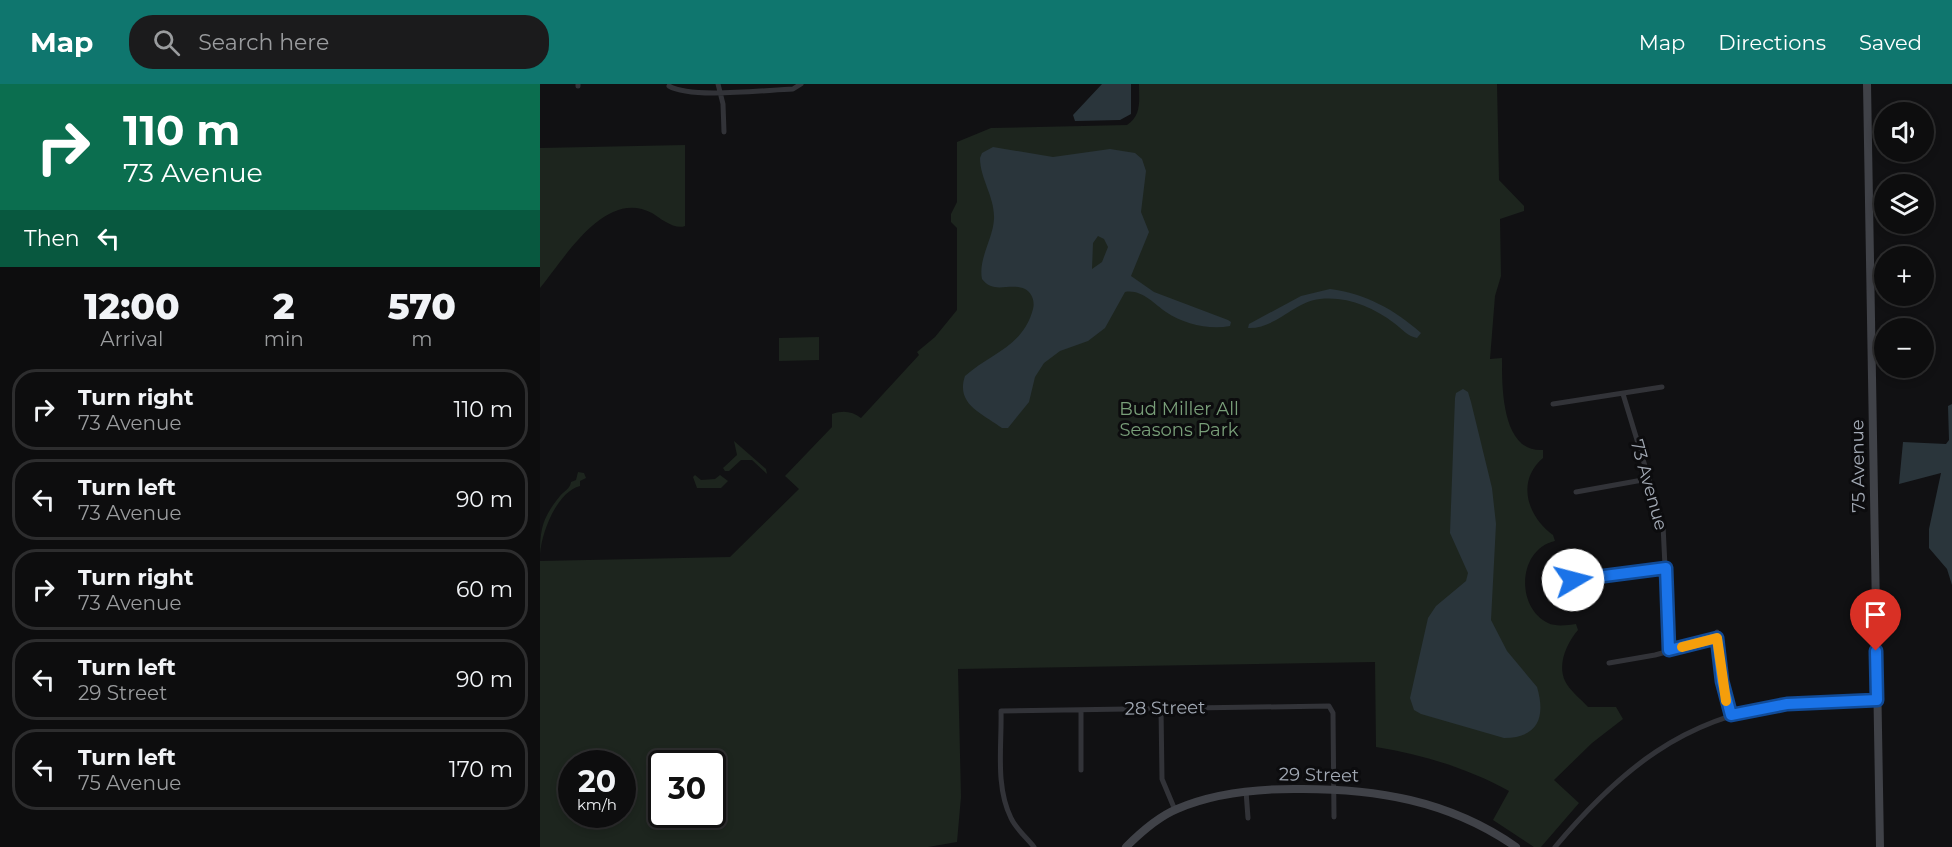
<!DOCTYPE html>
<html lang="en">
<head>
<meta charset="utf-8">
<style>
	body { margin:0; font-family:Montserrat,sans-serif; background:#1b1b1c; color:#f1f3f6; height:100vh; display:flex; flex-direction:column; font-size:22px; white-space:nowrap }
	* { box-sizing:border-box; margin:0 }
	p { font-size:20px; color:#9a9c9e }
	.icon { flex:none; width:33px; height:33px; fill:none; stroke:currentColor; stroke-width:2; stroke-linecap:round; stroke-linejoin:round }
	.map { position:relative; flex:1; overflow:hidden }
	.details { display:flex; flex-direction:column; background:#0d0d0e; width:540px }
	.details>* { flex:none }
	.banner { background:#0b6e4f; color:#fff; overflow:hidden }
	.fabs { position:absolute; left:1334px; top:18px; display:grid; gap:12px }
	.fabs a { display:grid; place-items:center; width:60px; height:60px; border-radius:50%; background:#0d0d0e; box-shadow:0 3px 9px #0003,0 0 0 2px #2d2d2e; font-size:30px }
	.speed { position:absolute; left:18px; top:666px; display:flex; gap:12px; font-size:30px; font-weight:700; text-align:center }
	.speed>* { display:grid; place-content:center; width:78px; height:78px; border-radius:50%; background:#0d0d0e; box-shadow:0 3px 9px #0003,0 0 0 2px #2d2d2e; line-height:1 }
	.speed small { font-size:15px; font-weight:400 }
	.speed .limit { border:3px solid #111; border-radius:9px; background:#fff; color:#111 }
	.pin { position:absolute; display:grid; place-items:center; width:51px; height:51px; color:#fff; margin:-62px -26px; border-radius:50% 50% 50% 0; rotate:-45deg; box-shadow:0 0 6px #0007 }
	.pin .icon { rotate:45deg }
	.me { position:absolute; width:66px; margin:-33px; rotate:82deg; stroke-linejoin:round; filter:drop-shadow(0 0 4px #0008) }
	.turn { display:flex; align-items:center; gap:21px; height:126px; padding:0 24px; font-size:27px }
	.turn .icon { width:78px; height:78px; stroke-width:2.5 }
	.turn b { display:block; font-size:42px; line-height:51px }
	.then { display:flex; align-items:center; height:57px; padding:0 24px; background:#0003; gap:12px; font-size:22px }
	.eta { display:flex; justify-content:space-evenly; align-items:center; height:102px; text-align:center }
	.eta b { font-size:36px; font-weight:800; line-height:42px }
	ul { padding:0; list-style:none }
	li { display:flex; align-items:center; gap:18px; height:81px; margin:0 12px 9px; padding:0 12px; border:3px solid #2d2d2e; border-radius:24px }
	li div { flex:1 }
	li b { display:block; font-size:22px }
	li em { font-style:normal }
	header { display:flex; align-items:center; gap:36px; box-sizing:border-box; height:84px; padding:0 30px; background:#0f766e; color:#fff }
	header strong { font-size:28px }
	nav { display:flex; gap:33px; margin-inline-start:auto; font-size:21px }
	.search { width:420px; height:54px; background:#1b1b1c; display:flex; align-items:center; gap:15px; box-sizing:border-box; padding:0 21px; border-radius:24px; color:#9a9c9e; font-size:22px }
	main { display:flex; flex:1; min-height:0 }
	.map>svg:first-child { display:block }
	.green { fill:#1d251e; fill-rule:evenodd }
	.water { fill:#2a353b; fill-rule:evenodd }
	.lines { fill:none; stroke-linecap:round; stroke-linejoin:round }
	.street { stroke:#323338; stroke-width:5 }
	.secondary { stroke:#404248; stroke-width:8 }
	.route-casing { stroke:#114b97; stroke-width:15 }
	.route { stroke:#1a73e8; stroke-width:10 }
	.slow { stroke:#f59e0b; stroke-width:10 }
	.labels { text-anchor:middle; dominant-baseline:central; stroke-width:6; stroke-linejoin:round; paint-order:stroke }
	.park-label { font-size:18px; fill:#799f79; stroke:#0c0c0e }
	.street-label { font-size:18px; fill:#a2a9b4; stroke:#0c0c0e }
</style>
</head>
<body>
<header>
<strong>Map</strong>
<div class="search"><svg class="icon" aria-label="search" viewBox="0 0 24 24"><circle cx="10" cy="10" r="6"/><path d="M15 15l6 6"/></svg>Search here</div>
<nav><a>Map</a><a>Directions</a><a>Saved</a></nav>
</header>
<main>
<section class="details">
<div class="banner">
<div class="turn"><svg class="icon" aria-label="right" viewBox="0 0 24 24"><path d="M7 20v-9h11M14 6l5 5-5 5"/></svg><div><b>110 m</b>73 Avenue</div></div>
<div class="then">Then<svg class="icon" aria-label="left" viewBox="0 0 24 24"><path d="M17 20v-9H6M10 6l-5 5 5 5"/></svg></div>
</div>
<div class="eta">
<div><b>12:00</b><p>Arrival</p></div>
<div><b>2</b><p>min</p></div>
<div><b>570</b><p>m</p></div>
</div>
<ul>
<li><svg class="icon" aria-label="right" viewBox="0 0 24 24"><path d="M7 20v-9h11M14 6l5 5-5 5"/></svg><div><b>Turn right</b><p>73 Avenue</p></div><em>110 m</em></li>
<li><svg class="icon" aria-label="left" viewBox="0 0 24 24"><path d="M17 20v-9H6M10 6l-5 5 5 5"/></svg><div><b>Turn left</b><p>73 Avenue</p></div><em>90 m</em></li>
<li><svg class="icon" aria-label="right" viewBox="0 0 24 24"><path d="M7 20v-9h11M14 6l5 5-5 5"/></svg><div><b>Turn right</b><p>73 Avenue</p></div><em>60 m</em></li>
<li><svg class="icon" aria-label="left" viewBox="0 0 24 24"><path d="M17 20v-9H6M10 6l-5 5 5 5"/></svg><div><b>Turn left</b><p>29 Street</p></div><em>90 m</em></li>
<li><svg class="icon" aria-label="left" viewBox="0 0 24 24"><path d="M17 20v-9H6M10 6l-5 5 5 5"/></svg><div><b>Turn left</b><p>75 Avenue</p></div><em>170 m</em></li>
</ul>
</section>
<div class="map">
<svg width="1412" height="763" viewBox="0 0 1412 763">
	<rect width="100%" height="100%" fill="#111113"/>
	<!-- green -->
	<path class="green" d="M599 0H957L959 96 984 122V127L960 135 961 192 955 212 950 275 962 274C962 301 961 369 1003 366V374C976 397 987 432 1013 451L1015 457C978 465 975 523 1008 539 1016 543 1028 541 1036 540L1038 546C1027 559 1017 580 1025 597 1029 606 1041 615 1048 623H1076L1083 635 1052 659 1014 696 1039 719 1001 763H994L953 736 969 707C927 684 884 671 836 663L835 578 418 585 421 713 417 758 388 763H0V477L190 473 259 405 245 392 292 343V330C303 326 312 327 321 334L379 271 377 268 395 253 417 226V144L411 138V130L417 118V58L451 44 587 41C602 31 599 16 599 0ZM32 680H82V730H32ZM122 680H172V730H122Z
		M145 61V142C135 146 121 135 112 129 65 104 25 174 0 204V64Z
		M279 253V276L239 277V254Z
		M194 357 226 385 227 390 212 376H201L189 387H185L183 384 197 371Z
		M38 388 44 389 46 394 40 397V402C17 408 2 447 0 470 0 444 3 433 20 412 24 407 30 405 31 398L36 396Z
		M155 391 161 396 175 395 180 391 188 397 181 404H157L153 393Z"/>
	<!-- water -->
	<path class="water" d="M562 0H591V30L580 36 535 37 533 31Z
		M453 63 513 73 570 65 595 69 602 75 606 87 601 128 609 148 591 192 614 208 688 236 691 238 690 242C669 246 644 240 626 228 614 220 602 205 585 208L565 244 548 257 520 267 504 279 495 293 489 318 468 344H462C444 330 415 321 425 292 451 269 483 263 493 225 495 217 492 209 485 205 469 198 454 211 442 195 438 175 453 155 454 135 455 113 440 95 440 74L442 69ZM558 152 564 155 568 163 562 178 552 185 553 159Z
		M790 205C826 210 854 225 881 249L877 254C867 252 862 245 854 239 833 223 807 212 780 215 753 218 736 245 708 244L709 240 761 212Z
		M923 305 928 308 931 318 952 404 956 440 951 536 967 567 997 603C1006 633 998 654 964 654L881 630 874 626 870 614 888 534 896 522 926 497 928 489 910 449 915 314 916 309Z
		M1412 320V501L1407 485 1389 464V445L1401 389 1359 400 1363 358 1406 360 1409 356 1408 322Z"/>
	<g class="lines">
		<!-- street -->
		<path class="street" d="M38 0V2
			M178 0 183 20 184 48
			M129 2C151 15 224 6 253 5L261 0
			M1083 310 1123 441 1129 566
			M1013 320 1122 303
			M1036 408 1108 395
			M1033 497 1127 484
			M1177 548 1182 597 1191 631
			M1069 579 1115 571 1177 554
			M621 624 622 695 635 726
			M541 626V686
			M706 707 708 734
			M494 763C487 754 476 745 471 734 455 702 462 661 461 627L789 622 793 629 794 733
			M1015 763C1079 687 1143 633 1246 620 1276 616 1307 617 1337 616"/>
		<!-- secondary -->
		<path class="secondary" d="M1327 0 1340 763
			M586 763C599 750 620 732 637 725 674 709 714 705 754 705 834 704 909 716 976 763"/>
	</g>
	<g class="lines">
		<defs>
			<path id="route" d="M1033 496 1126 484 1129 566 1177 554 1182 597 1191 631 1247 620 1337 616 1336 567"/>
		</defs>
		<!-- route casing -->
		<use href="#route" class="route-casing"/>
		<!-- route -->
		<use href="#route" class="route"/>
		<!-- slow -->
		<path class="slow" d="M1142 563 1177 554 1186 617"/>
	</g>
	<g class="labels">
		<!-- park labels -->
		<g class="park-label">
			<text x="639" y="325">Bud Miller All<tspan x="639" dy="21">Seasons Park</tspan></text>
		</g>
		<!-- street labels -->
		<g class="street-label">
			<text transform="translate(1318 382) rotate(-91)">75 Avenue</text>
			<text transform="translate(1109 401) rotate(74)">73 Avenue</text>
			<text transform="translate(625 624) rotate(-1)">28 Street</text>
			<text transform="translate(779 691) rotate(1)">29 Street</text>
		</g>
	</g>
</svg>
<div class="fabs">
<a><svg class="icon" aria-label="sound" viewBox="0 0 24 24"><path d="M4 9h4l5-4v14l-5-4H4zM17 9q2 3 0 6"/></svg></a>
<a><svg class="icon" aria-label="layers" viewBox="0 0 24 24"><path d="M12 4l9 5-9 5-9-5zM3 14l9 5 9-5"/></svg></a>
<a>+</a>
<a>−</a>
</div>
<div class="speed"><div>20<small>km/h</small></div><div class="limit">30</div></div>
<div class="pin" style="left:1336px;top:567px;background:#d93025"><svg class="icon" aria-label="arrive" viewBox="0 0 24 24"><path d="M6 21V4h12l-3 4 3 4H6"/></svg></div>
<svg class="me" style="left:1033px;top:496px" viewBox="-20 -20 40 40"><circle r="19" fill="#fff"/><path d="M0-13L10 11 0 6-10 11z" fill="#1a73e8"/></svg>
</div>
</main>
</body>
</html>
